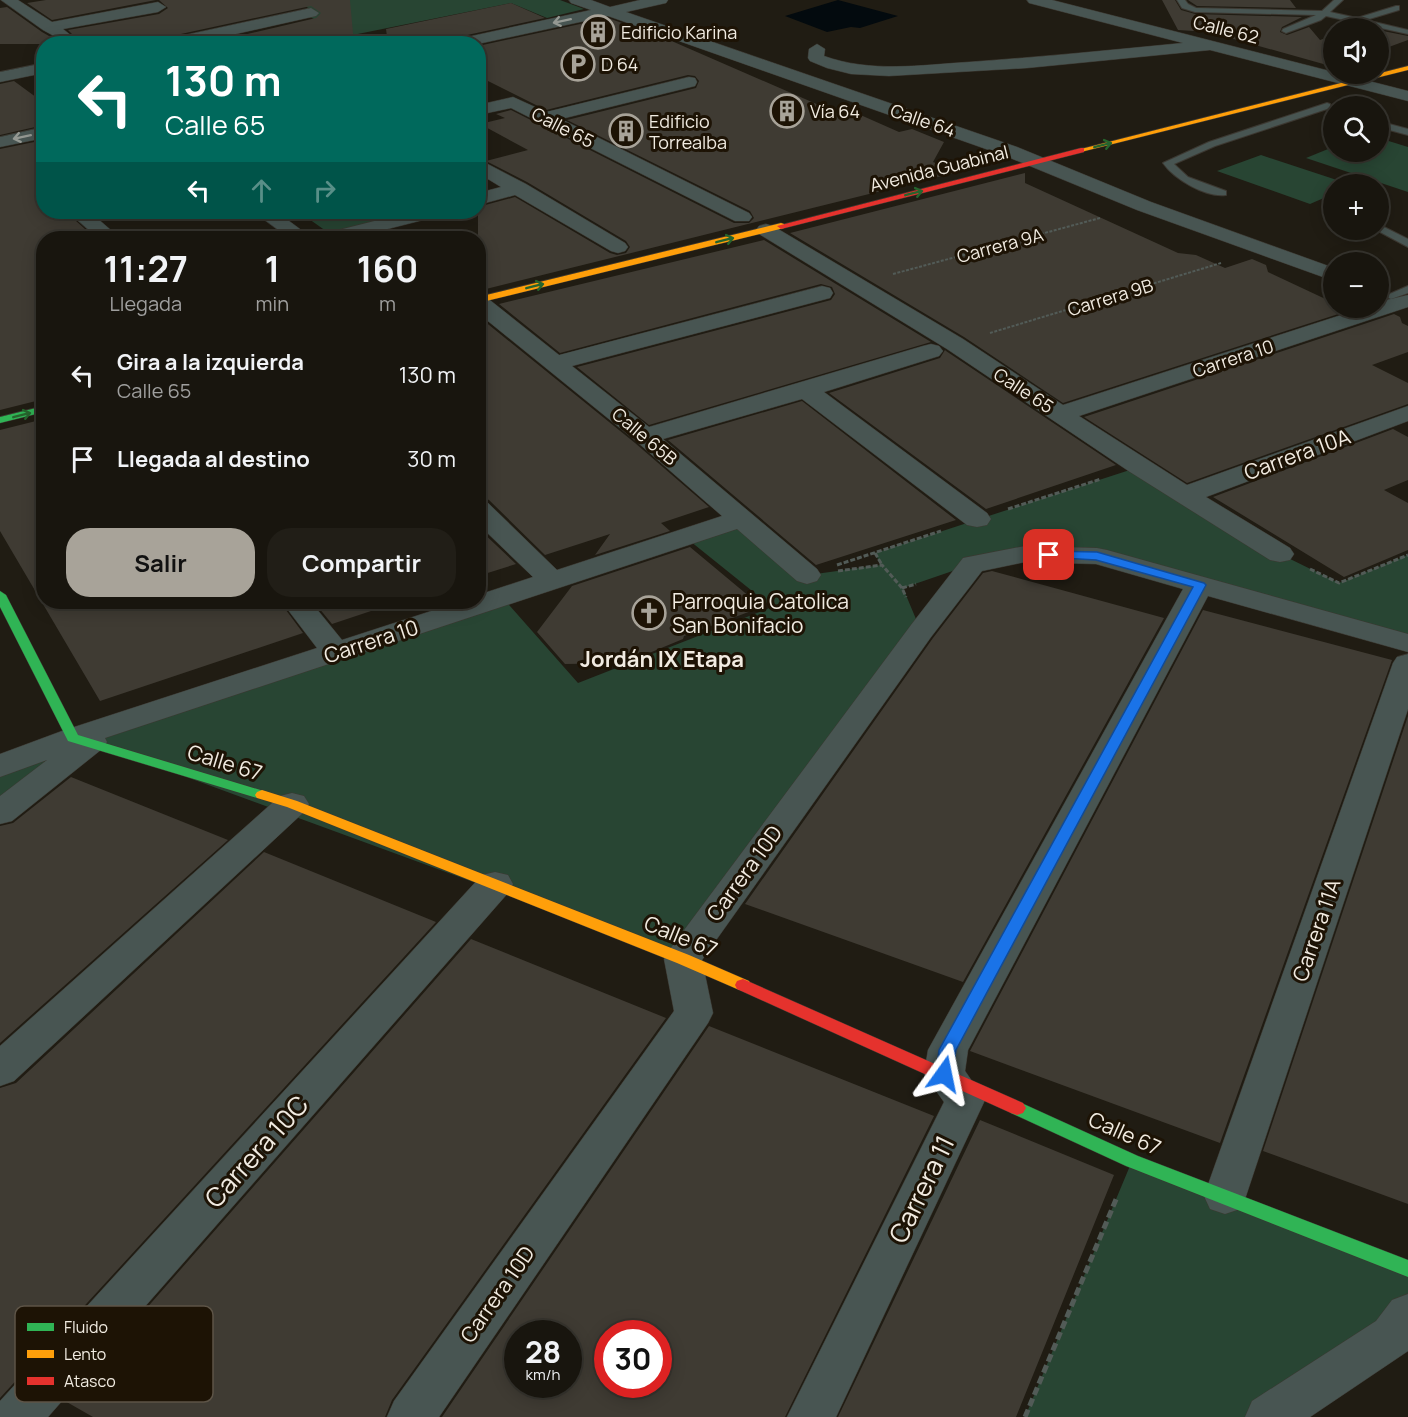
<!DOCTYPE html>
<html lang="es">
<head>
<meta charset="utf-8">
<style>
	body { margin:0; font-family:Manrope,sans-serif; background:#211e17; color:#f1f3f6; height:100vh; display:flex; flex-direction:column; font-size:22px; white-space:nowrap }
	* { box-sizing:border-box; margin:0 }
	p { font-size:20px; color:#9f9f9e }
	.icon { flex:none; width:33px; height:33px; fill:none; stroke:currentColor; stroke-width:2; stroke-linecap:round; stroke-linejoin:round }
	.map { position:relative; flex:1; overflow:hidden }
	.drawer { position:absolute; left:36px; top:231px; width:450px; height:378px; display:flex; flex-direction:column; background:#18150e; border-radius:24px; box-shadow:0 3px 15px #0003,0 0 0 2px #36342e }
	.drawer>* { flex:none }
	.top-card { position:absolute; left:36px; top:36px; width:450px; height:183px; border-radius:24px; box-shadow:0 3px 15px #0003,0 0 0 2px #36342e; background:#00695c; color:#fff; overflow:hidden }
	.controls { position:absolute; left:1323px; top:18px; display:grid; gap:12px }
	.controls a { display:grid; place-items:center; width:66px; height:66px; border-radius:50%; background:#18150e; box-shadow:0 3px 15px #0003,0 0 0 2px #36342e; font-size:30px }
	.speed { position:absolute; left:504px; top:1320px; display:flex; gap:12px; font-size:30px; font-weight:700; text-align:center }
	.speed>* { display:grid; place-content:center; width:78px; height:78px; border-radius:50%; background:#18150e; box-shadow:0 3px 15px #0003,0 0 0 2px #36342e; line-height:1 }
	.speed small { font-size:15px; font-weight:400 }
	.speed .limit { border:9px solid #d22; background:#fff; color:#111 }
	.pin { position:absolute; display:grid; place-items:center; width:51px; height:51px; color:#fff; margin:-26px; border-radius:12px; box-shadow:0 3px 9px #0006 }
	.me { position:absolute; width:66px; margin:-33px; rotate:12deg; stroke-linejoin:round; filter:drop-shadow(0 0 4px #0008) }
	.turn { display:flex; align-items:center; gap:21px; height:126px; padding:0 30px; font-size:27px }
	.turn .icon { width:78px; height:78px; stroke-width:2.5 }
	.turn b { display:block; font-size:42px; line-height:51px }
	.lanes { display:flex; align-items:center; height:57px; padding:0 30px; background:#0003; justify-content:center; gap:30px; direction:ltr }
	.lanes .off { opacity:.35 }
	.eta { display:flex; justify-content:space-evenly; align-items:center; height:102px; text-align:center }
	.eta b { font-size:36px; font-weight:700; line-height:42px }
	.action { display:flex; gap:12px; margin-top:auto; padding:12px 30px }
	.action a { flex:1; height:69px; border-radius:24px; background:#a8a399; color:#111; font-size:24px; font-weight:700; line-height:69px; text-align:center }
	.action a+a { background:#211e17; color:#f1f3f6 }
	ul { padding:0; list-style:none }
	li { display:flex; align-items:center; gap:18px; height:84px; padding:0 30px }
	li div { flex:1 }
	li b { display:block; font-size:22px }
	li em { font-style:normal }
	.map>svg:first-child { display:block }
	.green { fill:#284533 }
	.water { fill:#030a0e }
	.building { fill:#3f3b33; fill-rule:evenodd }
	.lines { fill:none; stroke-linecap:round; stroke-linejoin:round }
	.lane-casing { stroke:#3c3831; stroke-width:2 }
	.street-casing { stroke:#3c3831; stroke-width:1 }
	.fast-casing { stroke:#3c3831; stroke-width:1 }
	.slow-casing { stroke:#3c3831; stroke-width:1 }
	.jam-casing { stroke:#3c3831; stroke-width:1 }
	.path-far2 { stroke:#525b57; stroke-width:2; stroke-dasharray:3 1.5; stroke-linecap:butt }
	.path-far1 { stroke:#525b57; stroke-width:3; stroke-dasharray:5 2; stroke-linecap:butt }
	.path { stroke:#525b57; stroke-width:5; stroke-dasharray:8 4; stroke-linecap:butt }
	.lane { fill:#485552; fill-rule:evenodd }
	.street { fill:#485552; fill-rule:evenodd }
	.fast { fill:#30b455; fill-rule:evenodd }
	.slow { fill:#ff9f0a; fill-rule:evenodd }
	.jam { fill:#e5322d; fill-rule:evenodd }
	.oneway { stroke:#949892 }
	.oneway2 { stroke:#26642d }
	.route { fill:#1a73e8; stroke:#114b97; stroke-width:1.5 }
	.labels { text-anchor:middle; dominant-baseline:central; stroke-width:6; stroke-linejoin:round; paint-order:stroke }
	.far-street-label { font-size:18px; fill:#f1ebe1; stroke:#1d1305 }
	.far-poi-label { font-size:18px; fill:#f1ebe1; stroke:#1d1305; text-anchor:start }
	.street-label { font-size:21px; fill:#f1ebe1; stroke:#1d1305 }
	.poi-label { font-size:21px; fill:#f1ebe1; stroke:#1d1305; text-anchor:start }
	.neighbourhood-label { font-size:22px; font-weight:bold; fill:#f1ebe1; stroke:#1d1305 }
	.near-street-label { font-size:26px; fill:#f1ebe1; stroke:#1d1305 }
	.key { fill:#1d1305; stroke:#5d5447; stroke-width:1.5 }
	.key-label { font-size:16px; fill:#f1ebe1 }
</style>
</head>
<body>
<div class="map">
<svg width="1408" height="1417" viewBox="0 0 1408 1417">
	<rect width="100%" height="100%" fill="#201c13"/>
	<!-- green -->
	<path class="green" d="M292 0H560L584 9 547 18 511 3 333 39 326 25 308 16 319 13Z
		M1379 138 1408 147V192L1306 158 1333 147 1334 152H1378Z
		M1261 155 1349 184H1334L1333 194 1310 204 1217 171Z
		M313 212H424L333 236 302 214Z
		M1139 467 1280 554 1339 583 1408 555V641L1097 556 973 564 903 588 921 631 683 959 91 742 0 813V766L503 598 578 683 772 607 685 537 743 518 808 575 881 565 875 553Z
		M1132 1161 1408 1269V1314L1269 1417H1025Z"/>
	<!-- water -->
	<path class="water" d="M838 0 898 16 860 28 851 27 827 32 785 16Z"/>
	<!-- building -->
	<path class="building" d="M46 0H156L52 20 27 3Z
		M159 0H350L354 44H204L316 18 321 13 311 6 167 37 157 44H67L75 37 68 30 159 14 168 8Z
		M1162 0H1175L1181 10 1195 14 1302 17 1282 27 1280 32 1287 35 1309 27 1320 40 1334 35V67L1209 32 1178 30Z
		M1188 0H1290L1296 8 1197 6Z
		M511 3 545 18 458 37 448 44H388L386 29Z
		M7 7 42 32 63 44H0V8Z
		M608 18 667 39 844 116 856 113 899 132 912 129 944 142 933 162 958 172 478 291V207L515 197 610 253 617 255 626 253 630 247 626 241 527 182 486 161 528 150 480 124 505 118 496 114 511 110 734 223H749L754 218 750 211 567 120 696 88 699 81 695 76 688 75 546 110 478 76V46Z
		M1378 30 1408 36V40L1378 51Z
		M14 81 44 103V125L0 135V84Z
		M44 140V212H66L95 238H44V399L0 410V149Z
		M1025 173V183L1178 253 1196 255 1225 268 1252 259 1266 265 1268 272 1334 303V308H1357L1063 403 964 337 790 233Z
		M764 240 931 342 649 425 577 367 831 300 835 294 832 287 821 284 560 353 499 304Z
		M1394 314 1400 317 1402 323 1408 326V352L1372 365 1408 383V404L1187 483 1084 417Z
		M478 316 635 443 709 507 661 523 670 531 595 555 610 534 545 555 489 500 478 495Z
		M945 350 946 351 1116 465 986 509 829 393 940 358Z
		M802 401 956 520 816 565 668 440Z
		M44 419V602H280L303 633 100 701 0 531V430Z
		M1393 429 1408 437V480L1384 490 1408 503V550L1344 577 1213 497Z
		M478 528 516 564 478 576Z
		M690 547 762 607 684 636 683 639 625 663 565 664 537 632 572 586Z
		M992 571 1164 618 963 982 745 904 933 638 983 573Z
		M314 602H379L380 608 332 624Z
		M1203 610 1392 660 1220 1143 970 1051Z
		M1408 716V1204L1263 1151Z
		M71 777 228 840 0 1043V826L13 823Z
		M264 852 436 922 0 1398V1088L16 1083Z
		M471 939 666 1018 392 1400 385 1417H93L65 1401Z
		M709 1026 934 1116 785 1417H442ZM518 1334H568V1384H518ZM608 1334H658V1384H608Z
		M980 1120 1114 1175 1016 1417H838Z"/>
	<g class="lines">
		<defs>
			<path id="lane" d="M1177 0H1185L1188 4 1196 8 1322 11 1334 0H1343L1330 12 1357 18 1396 6H1399V10L1366 20 1408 30V34L1326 16 1321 20 1286 33 1282 31 1283 29 1316 15 1195 12 1182 8Z
				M1327 103 1330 104V108L1215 146 1174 164 1188 177 1226 191V195C1206 198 1174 179 1163 163L1209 142Z
				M1378 121 1408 129V135L1378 127Z
				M1384 227 1408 239V247L1380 232 1379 230Z
				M1408 286V293L1391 299 1385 296Z"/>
			<path id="street" d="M1 0H18L52 22 158 2 166 7 158 12 63 29 73 37 65 42 43 30Z
				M569 0H591L610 7 640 0H668L666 3 626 12 1017 147 1151 202 1334 268V281L1137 210 1003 155 608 16 478 44H450L458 39 591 10 571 3Z
				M1027 0H1052L1408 91V101L1210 50 1027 68 889 76 851 74 827 68 810 61 808 58 809 49 817 44 825 49 824 56C871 73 921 65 969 62 1040 57 1112 50 1183 43L1029 3Z
				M311 8 319 13 316 16 191 44H159L167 39Z
				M44 63V73L0 82V72Z
				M689 77 695 78 697 82 695 86 561 119 749 213 752 217 749 221H735L511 108 478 115V105L513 97 546 112Z
				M44 127V138L0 147V137Z
				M478 159 526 184 625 243 628 247 625 251 618 253 611 251 515 195 478 205V193L501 187 478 173Z
				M68 212H90L120 238H98Z
				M254 212H277L312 238H289Z
				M410 212H442L439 216 352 238H320L323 234Z
				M766 224 773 226 963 339 1063 405 1363 308H1378V302L1408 295V307L1079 416 1187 485 1408 406V421L1206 497 1290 548 1294 554 1290 560 1280 562 1270 560 1130 472 947 349 759 234 756 230 759 226Z
				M822 286 830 288 833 293 830 298 572 366 649 427 923 346 931 344 939 346 943 351 939 356 824 392 987 513 991 519 987 525 977 527 967 525 802 399 663 439 817 569 821 575 817 581 807 584 797 581 737 529 105 738 107 742 102 749 12 821 0 824V796L47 760 0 777V754L62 731 317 648 282 602H311L342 640 459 602H478V595L533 577 478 524V500L487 502 557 570 722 516 636 441 478 313V296L486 297 559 355Z
				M1025 546 1097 548 1107 550 1408 634V652L1208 596 968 1050 965 1071 985 1100 836 1417H787L944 1102 924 1074 928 1050 1183 589 1096 564 1025 562 982 571 931 637 702 960 713 1013 708 1023 439 1417H387L394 1401 674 1011 664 959 670 949 911 625 963 558Z
				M1408 654V709L1246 1196 1240 1209 1225 1214 1210 1209 1204 1196 1393 663 1397 657Z
				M292 793 304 796 309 804 304 812 14 1081 0 1086V1046L280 796Z
				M495 872 508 875 513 884 508 893 48 1417H0V1401L482 875Z
				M1408 1294V1351L1310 1417H1245L1252 1401 1376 1321 1392 1300Z"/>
			<path id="fast" d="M44 406V412L0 423V417Z
				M0 591 6 595 78 735 267 792 269 795 267 798H257L68 741 0 607Z
				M1017 1101 1138 1156 1408 1260V1277L1126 1166 1011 1113 1008 1108 1011 1103Z"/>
			<path id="slow" d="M1408 66V70L1081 152 1077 150Z
				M781 223 784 224V228L478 303V297Z
				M262 790 297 801 689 955 749 981 751 985 749 989 743 991 737 989 677 963 287 807 257 798 255 795 257 792Z"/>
			<path id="jam" d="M1081 148H1084V152L781 229 777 226Z
				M743 979 1023 1103 1026 1108 1023 1113 1017 1115 1011 1113 737 989 735 985 737 981Z"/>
		</defs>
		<!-- lane casing -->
		<use href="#lane" class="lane-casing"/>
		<!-- street casing -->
		<use href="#street" class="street-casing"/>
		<!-- fast casing -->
		<use href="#fast" class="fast-casing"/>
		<!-- slow casing -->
		<use href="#slow" class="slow-casing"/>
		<!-- jam casing -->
		<use href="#jam" class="jam-casing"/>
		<!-- path-far2 -->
		<path class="path-far2" d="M893 274 1100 218
			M990 333 1221 263"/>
		<!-- path-far1 -->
		<path class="path-far1" d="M1008 509 1101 479
			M875 553 882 565
			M837 565 941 531
			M1310 569 1339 583 1408 555
			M838 571 882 565 902 588 906 597
			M902 588 916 584"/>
		<!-- path -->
		<path class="path" d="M1025 1417 1117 1197"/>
		<!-- lane -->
		<use href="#lane" class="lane"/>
		<!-- street -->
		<use href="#street" class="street"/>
		<!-- fast -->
		<use href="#fast" class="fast"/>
		<!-- slow -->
		<use href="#slow" class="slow"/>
		<!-- jam -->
		<use href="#jam" class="jam"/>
	</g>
	<!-- one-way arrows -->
	<defs><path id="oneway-shaft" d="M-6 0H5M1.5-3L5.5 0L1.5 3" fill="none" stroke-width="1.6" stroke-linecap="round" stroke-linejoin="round" transform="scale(1.5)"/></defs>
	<g class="oneway">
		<use href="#oneway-shaft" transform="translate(562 21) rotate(168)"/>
		<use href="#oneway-shaft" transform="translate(22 137) rotate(168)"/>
	</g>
	<g class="oneway2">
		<use href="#oneway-shaft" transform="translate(1103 145) rotate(-14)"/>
		<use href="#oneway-shaft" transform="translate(914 193) rotate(-14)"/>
		<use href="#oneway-shaft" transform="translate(725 240) rotate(-14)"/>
		<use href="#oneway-shaft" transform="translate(535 286) rotate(-14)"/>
		<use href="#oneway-shaft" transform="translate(22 415) rotate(-14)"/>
	</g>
	<!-- route -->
	<path class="route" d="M1049 551 1097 552 1204 583 1206 585 956 1050 951 1079 944 1081 938 1079 936 1074 939 1050 1193 587 1096 560 1045 557V552Z"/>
	<!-- icons -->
	<defs>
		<symbol id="building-ring" viewBox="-11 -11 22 22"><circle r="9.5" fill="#1d1305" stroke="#a8a399" stroke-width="1.5"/><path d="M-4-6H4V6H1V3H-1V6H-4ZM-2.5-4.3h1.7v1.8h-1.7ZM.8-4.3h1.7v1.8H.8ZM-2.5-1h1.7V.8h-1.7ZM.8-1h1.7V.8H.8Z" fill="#a8a399"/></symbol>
		<symbol id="parking-ring" viewBox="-11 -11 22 22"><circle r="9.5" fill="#1d1305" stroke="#a8a399" stroke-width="1.5"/><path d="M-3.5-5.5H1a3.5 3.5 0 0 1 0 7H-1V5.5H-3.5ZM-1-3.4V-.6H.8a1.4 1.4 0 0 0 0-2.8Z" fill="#a8a399"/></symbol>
		<symbol id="church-ring" viewBox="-11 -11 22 22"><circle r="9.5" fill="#1d1305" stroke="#a8a399" stroke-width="1.5"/><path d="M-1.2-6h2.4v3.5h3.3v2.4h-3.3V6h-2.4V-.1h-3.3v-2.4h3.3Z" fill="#a8a399"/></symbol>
	</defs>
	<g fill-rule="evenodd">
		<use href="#building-ring" x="579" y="13" width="38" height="38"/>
		<use href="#parking-ring" x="559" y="45" width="38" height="38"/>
		<use href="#building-ring" x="768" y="92" width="38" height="38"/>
		<use href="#building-ring" x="607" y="112" width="38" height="38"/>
		<use href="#church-ring" x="630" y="594" width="38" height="38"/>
	</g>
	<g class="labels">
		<!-- far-street labels -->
		<g class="far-street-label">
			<text transform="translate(1226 29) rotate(14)">Calle 62</text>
			<text transform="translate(923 120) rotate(19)">Calle 64</text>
			<text transform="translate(563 127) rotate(27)">Calle 65</text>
			<text transform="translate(939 168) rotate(-14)">Avenida Guabinal</text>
			<text transform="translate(1000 245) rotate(-15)">Carrera 9A</text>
			<text transform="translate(1110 297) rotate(-17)">Carrera 9B</text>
			<text transform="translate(1233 358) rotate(-18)">Carrera 10</text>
			<text transform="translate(1024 390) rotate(33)">Calle 65</text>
			<text transform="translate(645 436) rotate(40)">Calle 65B</text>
		</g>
		<!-- far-poi labels -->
		<g class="far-poi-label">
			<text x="621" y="32">Edificio Karina</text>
			<text x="601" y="64">D 64</text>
			<text x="810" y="111">Vía 64</text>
			<text x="649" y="121">Edificio<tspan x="649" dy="21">Torrealba</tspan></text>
		</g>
		<!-- street labels -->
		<g class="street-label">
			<text transform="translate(1297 454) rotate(-20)">Carrera 10A</text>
			<text transform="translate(371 641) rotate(-18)">Carrera 10</text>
			<text transform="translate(225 762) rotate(17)">Calle 67</text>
			<text transform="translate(744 873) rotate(-54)">Carrera 10D</text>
			<text transform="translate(1316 930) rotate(-71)">Carrera 11A</text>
			<text transform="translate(681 936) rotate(22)">Calle 67</text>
			<text transform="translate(1125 1133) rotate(24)">Calle 67</text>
			<text transform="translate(497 1294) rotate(-55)">Carrera 10D</text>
		</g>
		<!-- poi labels -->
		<g class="poi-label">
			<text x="672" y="601">Parroquia Catolica<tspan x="672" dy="24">San Bonifacio</tspan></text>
		</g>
		<!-- neighbourhood labels -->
		<g class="neighbourhood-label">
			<text x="662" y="659">Jordán IX Etapa</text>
		</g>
		<!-- near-street labels -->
		<g class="near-street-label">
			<text transform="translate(256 1151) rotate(-48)">Carrera 10C</text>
			<text transform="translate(921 1189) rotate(-64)">Carrera 11</text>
		</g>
	</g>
	<!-- legend -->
	<rect x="15" y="1306" width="198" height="96" rx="9" class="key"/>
	<rect x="27" y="1323" width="27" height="8" fill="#30b455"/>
	<rect x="27" y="1350" width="27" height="8" fill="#ff9f0a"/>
	<rect x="27" y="1377" width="27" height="8" fill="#e5322d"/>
	<g class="key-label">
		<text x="64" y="1333">Fluido</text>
		<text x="64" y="1360">Lento</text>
		<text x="64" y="1387">Atasco</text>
	</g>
</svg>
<div class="controls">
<a><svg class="icon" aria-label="sound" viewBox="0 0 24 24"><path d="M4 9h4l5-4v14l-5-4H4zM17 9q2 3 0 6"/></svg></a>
<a><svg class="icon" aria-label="search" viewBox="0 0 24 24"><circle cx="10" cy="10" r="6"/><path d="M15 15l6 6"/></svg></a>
<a>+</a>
<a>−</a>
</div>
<div class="speed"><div>28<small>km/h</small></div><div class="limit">30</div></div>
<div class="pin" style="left:1049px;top:555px;background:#d93025"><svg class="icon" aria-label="arrive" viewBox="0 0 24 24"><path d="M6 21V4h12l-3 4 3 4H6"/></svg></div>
<svg class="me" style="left:944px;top:1074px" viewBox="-20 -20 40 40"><path d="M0-17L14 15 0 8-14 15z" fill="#1a73e8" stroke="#fff" stroke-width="4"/></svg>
<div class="top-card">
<div class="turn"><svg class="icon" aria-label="left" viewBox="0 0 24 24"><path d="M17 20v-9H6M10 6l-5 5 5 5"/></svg><div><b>130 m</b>Calle 65</div></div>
<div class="lanes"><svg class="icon" aria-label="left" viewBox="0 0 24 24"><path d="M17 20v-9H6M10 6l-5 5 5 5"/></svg><svg class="icon off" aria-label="ahead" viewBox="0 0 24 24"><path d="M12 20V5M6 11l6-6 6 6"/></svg><svg class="icon off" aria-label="right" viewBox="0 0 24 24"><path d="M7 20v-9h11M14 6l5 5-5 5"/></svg></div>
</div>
<section class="drawer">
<div class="eta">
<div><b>11:27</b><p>Llegada</p></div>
<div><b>1</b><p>min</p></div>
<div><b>160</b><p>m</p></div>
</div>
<ul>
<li><svg class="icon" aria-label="left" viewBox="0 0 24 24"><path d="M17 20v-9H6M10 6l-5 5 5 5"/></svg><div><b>Gira a la izquierda</b><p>Calle 65</p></div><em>130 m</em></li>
<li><svg class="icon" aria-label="arrive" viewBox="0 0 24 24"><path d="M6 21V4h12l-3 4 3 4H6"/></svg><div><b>Llegada al destino</b></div><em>30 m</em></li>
</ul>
<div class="action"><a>Salir</a><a>Compartir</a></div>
</section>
</div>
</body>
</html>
